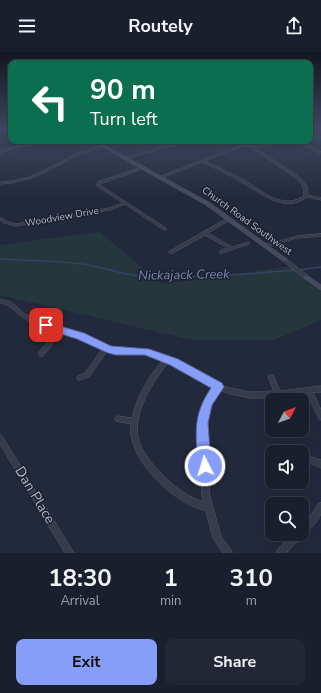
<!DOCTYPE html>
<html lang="en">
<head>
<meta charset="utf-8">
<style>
	body { margin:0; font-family:"Nunito Sans",sans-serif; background:#232735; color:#f1f3f6; height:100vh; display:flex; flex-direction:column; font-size:15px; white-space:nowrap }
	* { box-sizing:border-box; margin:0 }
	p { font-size:13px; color:#9fa2aa }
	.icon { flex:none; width:22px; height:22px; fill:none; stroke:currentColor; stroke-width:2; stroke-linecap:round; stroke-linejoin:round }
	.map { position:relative; height:501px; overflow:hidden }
	.details { display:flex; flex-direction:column; background:#1a1f2d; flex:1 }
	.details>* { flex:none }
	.banner { position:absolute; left:8px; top:8px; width:305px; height:84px; border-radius:8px; box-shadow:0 4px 16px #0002,0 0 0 1px #383d49; background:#0b6e4f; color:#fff; overflow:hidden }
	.needle { width:26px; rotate:49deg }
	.buttons { position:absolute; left:265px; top:341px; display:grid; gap:8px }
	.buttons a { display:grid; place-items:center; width:44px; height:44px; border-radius:8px; background:#1a1f2d; box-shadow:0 4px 16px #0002,0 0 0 1px #383d49; font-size:20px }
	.pin { position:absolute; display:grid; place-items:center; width:34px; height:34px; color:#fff; margin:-17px; border-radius:8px; box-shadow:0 2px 6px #0006 }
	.me { position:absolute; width:44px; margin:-22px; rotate:355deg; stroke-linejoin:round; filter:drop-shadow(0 0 3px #0008) }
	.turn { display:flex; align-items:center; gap:14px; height:84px; padding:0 16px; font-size:18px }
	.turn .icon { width:52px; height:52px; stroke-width:2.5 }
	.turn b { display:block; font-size:28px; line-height:34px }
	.eta { display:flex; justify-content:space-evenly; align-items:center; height:68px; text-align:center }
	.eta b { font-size:24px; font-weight:700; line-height:28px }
	.primary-button { display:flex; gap:8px; margin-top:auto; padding:8px 16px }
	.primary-button a { flex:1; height:46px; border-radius:8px; background:#879ef8; color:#111; font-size:16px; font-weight:700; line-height:46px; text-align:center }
	.primary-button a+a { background:#232735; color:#f1f3f6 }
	header { display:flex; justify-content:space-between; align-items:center; height:52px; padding:0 16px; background:#1a1f2d; font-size:18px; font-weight:700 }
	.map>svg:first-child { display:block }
	.green { fill:#25363d }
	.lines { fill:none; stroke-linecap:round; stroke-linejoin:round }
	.stream { stroke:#364163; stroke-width:1.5 }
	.street-casing { stroke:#525667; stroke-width:1 }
	.secondary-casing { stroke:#525667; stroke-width:1 }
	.street { fill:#373b4c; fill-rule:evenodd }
	.secondary { fill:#454a5f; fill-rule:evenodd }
	.route { fill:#879ef8; stroke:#5867a1 }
	.labels { text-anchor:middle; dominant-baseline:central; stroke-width:3; stroke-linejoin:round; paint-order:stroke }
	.far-street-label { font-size:10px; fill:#b2b6c8; stroke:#1c2131 }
	.water-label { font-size:13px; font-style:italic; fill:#7a87b0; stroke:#1c2131 }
	.near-street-label { font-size:14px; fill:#b2b6c8; stroke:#1c2131 }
</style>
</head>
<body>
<header><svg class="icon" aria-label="menu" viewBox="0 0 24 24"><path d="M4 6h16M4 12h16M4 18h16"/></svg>Routely<svg class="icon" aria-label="share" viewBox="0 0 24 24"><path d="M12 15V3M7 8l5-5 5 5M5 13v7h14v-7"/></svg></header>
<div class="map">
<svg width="321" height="501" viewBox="0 0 321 501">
	<rect width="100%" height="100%" fill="#23293c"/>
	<!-- green -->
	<path class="green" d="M100 180 162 232 291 214 321 236V268L274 288H192L0 243V193Z"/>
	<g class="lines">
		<!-- stream -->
		<path class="stream" d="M0 207C27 209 55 208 82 212 106 215 127 225 151 225 199 226 248 222 295 218
			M299 218 321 215"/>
		<defs>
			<path id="street" d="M321 85V87L306 91 321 100V102L302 92 251 93 298 124 307 134 308 143 321 146V148L307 145C304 147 301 149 298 150 278 157 258 139 241 130 229 122 215 116 202 110L161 126 158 125 245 92 242 89H245L248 91 304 90ZM247 93 296 126 303 134 304 144C300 146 295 149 290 149 272 150 257 135 242 127 230 121 217 115 205 109Z
				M37 89H41L0 101V99Z
				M183 89H187L126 107 123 106Z
				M103 93 104 94V95L78 103 47 119 32 126 12 131 0 132V130L12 129 29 125 45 118 75 102Z
				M142 115 145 116 100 132V133L166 176V178H164L125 152 110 158 16 174 4 171 0 168V165L6 169 16 172 109 156 123 151 97 134 96 133 98 130Z
				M228 166H229L231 167 208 181 232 195 248 190 250 191 249 192 222 201H220V199L228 196 205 183 173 201H169V200Z
				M321 182V184L297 186 265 195 263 194 264 193 297 184Z
				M283 207H287L308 224V226H304L283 209Z
				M0 247 11 250 25 262 41 270 83 283 111 295 116 297H146L170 305 220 333 230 336 250 340 274 339 268 325 269 323H273L280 339 321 334V340H313L321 358V368L319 367 307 341 262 346H250L230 342 219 338 210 353 204 376 210 445 221 484 231 498 232 501H223L213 486 206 459C198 456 190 454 183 449 159 435 127 401 131 372L116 369 115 367 116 365 118 364 132 366C137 344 149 324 163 308L146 301H116L107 299 89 325 80 328H78L77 326 78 324 85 321 103 296 79 285 62 280 43 304H39L38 302 39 300 57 279C45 275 32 272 21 264 12 258 12 253 0 251ZM169 310 214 336 204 352 198 376 202 445 204 450C187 445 175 435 163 423 153 413 141 400 138 385 133 361 153 328 169 310Z
				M0 383 2 384 74 501H65L0 392Z
				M305 403 321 408V416L302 408V404Z
				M321 451V462L315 472 305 482 303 483 302 485 286 501H276L277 498 293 482H302V473L309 466 318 452Z"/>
			<path id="secondary" d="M92 89H97L210 151 288 208 287 209H283L206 153Z
				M306 223 321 233V238L304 226 303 225 304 224Z"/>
		</defs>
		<!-- street casing -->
		<use href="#street" class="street-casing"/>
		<!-- secondary casing -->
		<use href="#secondary" class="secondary-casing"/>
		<!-- street -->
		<use href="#street" class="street"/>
		<!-- secondary -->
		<use href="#secondary" class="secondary"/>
	</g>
	<!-- sky -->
	<linearGradient id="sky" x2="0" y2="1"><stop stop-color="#131721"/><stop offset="0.52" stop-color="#3f4961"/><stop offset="1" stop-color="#3f4961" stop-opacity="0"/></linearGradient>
	<rect width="321" height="147" fill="url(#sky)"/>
	<!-- route -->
	<path class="route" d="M46 270 84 281 111 294 149 297 178 307 222 331 224 335 212 353 208 371 211 414 209 419 205 421 200 419 198 414C196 382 192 364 211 336L170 313 145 303H116L108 301 77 287 42 276 41 273Z"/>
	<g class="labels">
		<!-- far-street labels -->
		<g class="far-street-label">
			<text transform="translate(62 165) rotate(-10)">Woodview Drive</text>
			<text transform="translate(247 169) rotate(36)">Church Road Southwest</text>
		</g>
		<!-- water labels -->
		<g class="water-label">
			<text transform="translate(184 223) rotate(-1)">Nickajack Creek</text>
		</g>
		<!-- near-street labels -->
		<g class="near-street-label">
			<text transform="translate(35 443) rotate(59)">Dan Place</text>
		</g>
	</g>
</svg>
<div class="buttons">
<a><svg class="needle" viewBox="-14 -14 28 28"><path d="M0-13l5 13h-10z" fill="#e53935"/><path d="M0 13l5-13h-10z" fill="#9fa2aa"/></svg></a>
<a><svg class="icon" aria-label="sound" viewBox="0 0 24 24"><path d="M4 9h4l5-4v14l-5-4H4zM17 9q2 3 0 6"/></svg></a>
<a><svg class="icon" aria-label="search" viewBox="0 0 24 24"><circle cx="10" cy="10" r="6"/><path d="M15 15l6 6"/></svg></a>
</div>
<div class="pin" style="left:46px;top:273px;background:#d93025"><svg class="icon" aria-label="arrive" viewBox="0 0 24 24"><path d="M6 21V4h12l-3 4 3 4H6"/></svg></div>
<svg class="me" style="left:205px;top:414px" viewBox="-20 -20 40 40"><circle r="17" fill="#879ef8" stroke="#fff" stroke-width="3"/><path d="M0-11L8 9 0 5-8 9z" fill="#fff"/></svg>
<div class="banner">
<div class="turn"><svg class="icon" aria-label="left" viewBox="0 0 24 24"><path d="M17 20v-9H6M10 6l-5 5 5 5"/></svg><div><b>90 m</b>Turn left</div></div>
</div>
</div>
<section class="details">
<div class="eta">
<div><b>18:30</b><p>Arrival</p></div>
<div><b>1</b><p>min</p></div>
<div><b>310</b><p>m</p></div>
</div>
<div class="primary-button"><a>Exit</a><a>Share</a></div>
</section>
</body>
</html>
